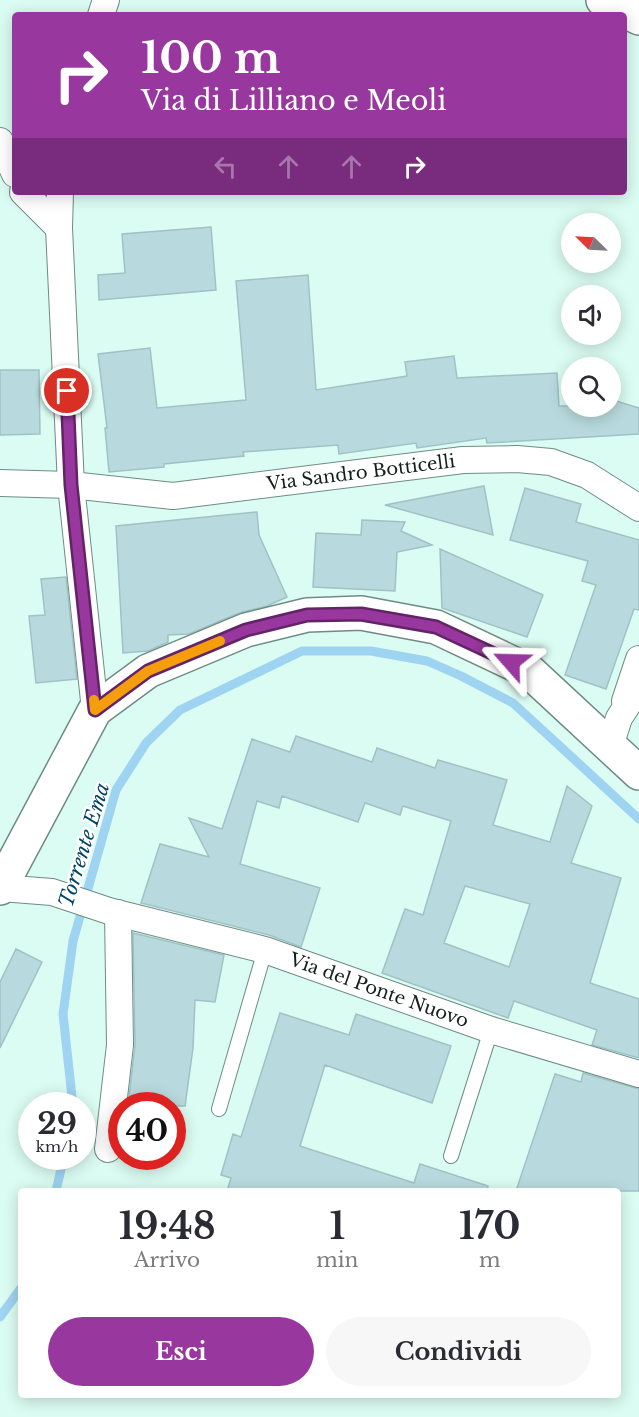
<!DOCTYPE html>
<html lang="it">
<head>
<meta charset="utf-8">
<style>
	body { margin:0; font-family:"Libre Baskerville",serif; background:#f7f7f7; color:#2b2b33; height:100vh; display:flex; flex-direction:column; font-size:22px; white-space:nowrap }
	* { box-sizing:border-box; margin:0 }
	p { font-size:20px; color:#7c7c81 }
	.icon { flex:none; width:33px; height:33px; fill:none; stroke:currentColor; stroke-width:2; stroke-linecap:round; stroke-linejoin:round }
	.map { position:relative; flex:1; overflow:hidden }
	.drawer { position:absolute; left:18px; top:1188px; width:603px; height:210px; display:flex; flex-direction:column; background:#fff; border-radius:6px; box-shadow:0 3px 15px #0003 }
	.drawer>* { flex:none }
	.banner { position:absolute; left:12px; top:12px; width:615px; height:183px; border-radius:6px; box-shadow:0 3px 15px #0003; background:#98379e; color:#fff; overflow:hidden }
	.needle { width:39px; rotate:294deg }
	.buttons { position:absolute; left:561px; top:213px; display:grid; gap:12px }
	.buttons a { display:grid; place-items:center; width:60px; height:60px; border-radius:50%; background:#fff; box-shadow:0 3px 15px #0003; font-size:30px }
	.speed { position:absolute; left:18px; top:1092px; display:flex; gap:12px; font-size:30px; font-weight:700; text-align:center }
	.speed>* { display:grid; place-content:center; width:78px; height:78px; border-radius:50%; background:#fff; box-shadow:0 3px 15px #0003; line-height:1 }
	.speed small { font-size:15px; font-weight:400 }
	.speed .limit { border:9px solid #d22; background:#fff; color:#111 }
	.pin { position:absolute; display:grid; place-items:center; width:51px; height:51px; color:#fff; margin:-26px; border:3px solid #fff; border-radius:50%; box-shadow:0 2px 6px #0007 }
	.me { position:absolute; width:66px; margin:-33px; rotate:295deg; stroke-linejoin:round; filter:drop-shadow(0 0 4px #0008) }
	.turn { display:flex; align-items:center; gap:21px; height:126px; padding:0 30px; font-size:27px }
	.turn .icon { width:78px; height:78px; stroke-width:2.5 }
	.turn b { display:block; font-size:42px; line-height:51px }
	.lanes { display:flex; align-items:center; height:57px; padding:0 30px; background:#0003; justify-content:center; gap:30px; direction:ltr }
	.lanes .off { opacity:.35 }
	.eta { display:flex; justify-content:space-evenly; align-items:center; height:102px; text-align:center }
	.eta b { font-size:36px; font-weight:700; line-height:42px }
	.action { display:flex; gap:12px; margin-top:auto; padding:12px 30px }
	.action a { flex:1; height:69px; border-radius:36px; background:#98379e; color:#fff; font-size:24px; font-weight:700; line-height:69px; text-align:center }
	.action a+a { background:#f7f7f7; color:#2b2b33 }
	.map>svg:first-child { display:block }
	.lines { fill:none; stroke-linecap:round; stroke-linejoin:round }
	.stream { stroke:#9fd3f2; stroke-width:9 }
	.building { fill:#b8dade; stroke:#a0c2c5; stroke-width:1.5; fill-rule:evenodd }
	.lane-casing { stroke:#6e8c83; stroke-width:16 }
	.street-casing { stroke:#6e8c83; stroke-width:28 }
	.secondary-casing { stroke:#6e8c83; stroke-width:36 }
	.lane { stroke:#fff; stroke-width:14 }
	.street { stroke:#fff; stroke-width:26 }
	.secondary { stroke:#fff; stroke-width:33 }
	.route-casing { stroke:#632467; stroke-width:15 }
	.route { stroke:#98379e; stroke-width:10 }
	.slow { stroke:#f59e0b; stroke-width:10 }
	.labels { text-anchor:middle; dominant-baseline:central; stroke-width:5; stroke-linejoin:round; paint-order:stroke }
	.street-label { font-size:18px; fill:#14201d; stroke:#fff }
	.water-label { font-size:20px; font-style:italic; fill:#004563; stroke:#fff }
</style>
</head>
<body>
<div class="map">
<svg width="639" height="1417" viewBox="0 0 639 1417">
	<rect width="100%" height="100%" fill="#dbfcf2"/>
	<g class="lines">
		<!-- stream -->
		<path class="stream" d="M73 1106 63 1014 73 941 116 790 146 743 180 710 302 651H371L427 661 461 676 513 703 639 819
			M56 1191 64 1156
			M0 1317 21 1288"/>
	</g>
	<!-- building -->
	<path class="building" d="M211 227 216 290 99 300 98 275 125 273 122 234Z
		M308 275 316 390 407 376 405 362 454 356 457 378 557 373 559 406H610V399L639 408V434L487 443 486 438 417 448 416 443 339 454 338 445 243 452 244 456 164 464V467L109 472 105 428H107L98 354 150 348 157 408 246 400 236 281Z
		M0 370H39L40 434 0 435Z
		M484 486 493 535 385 505Z
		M525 488 581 504 576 522 639 540V610L634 609 606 689 565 675 596 585 582 581 588 561 510 540Z
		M257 512 259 535 287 597 267 606 239 613 189 634 168 635V642L148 651 123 653 116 526Z
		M362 520 405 522 401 531 432 545 397 552 395 591 313 587 316 533 361 535Z
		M440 549 543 595 527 637 442 608Z
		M66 577 77 679 36 683 29 616 45 615 41 579Z
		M296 736 372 762 377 748 435 768 438 760 507 780 493 825 550 842 567 786 592 806 571 863 621 878 590 983 639 999V1058L592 1045 597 1030 514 1001 508 1018 382 973 405 909 423 915 451 821 403 806 400 815 365 803 358 822 282 796 279 808 257 801 240 864 320 888 301 947 269 935 141 903 160 844 209 857 189 818 222 829 252 739 290 752ZM465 886 530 904 509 967 444 943Z
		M133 933 224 955 215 1002 195 1000 193 1048 185 1106H128L135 1045Z
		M16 949 42 962 0 1048V982Z
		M280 1013 349 1035 356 1014 451 1046 432 1103 325 1065 300 1146 414 1183 420 1164 488 1186 487 1191H227L231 1178 221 1175 233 1134 241 1137Z
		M583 1073 639 1089V1191H516L555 1074 581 1082Z"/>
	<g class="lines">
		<defs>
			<path id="lane" d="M219 1109 265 950
				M451 1156 491 1030"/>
			<g id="street">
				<path d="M101 15 106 0"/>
				<path d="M0 141 15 174"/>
				<path d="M23 192 59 228"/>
				<path d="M60 192 59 228 71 485 95 710"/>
				<path id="s1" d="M0 483 71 485 173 496 463 460 517 459 551 462 587 475 639 508"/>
				<path d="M625 701 639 659"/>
				<path d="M610 746 619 718 639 687"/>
				<path id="s2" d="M0 888 52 892 109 911 265 950 491 1030 639 1074"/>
				<path d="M108 1149 120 1045 118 913"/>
			</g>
			<path id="secondary" d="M603 0 639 18
				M0 888 95 710 148 671 246 630 307 615 361 613 436 627 529 671 639 773"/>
		</defs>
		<!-- lane casing -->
		<use href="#lane" class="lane-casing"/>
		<!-- street casing -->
		<use href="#street" class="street-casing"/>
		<!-- secondary casing -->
		<use href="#secondary" class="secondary-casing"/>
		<!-- lane -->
		<use href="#lane" class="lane"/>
		<!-- street -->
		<use href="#street" class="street"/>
		<!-- secondary -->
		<use href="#secondary" class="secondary"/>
	</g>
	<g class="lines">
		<defs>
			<path id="route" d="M67 391 71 485 95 710 148 671 246 630 307 615 361 614 436 627 511 662"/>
		</defs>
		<!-- route casing -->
		<use href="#route" class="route-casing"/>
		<!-- route -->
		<use href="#route" class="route"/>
		<!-- slow -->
		<path class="slow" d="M94 700 95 710 148 671 220 641"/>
	</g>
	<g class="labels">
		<!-- street labels -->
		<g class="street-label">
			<text stroke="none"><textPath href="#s1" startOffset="363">Via Sandro Botticelli</textPath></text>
			<text stroke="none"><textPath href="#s2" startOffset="394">Via del Ponte Nuovo</textPath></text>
		</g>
		<!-- water labels -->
		<g class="water-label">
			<text transform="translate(84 845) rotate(-73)">Torrente Ema</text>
		</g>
	</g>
</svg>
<div class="buttons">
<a><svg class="needle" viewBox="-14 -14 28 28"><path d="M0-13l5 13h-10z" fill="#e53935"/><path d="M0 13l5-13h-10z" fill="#7c7c81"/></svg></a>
<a><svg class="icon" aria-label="sound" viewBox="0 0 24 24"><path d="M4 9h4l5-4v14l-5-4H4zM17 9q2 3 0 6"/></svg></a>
<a><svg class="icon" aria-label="search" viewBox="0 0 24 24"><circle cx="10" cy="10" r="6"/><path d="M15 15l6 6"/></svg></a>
</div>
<div class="speed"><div>29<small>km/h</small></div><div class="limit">40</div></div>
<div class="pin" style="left:67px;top:391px;background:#d93025"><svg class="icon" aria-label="arrive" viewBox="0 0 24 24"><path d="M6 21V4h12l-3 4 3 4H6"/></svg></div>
<svg class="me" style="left:511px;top:662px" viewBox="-20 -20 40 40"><path d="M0-17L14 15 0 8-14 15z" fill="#98379e" stroke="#fff" stroke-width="4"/></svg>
<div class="banner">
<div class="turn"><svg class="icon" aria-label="right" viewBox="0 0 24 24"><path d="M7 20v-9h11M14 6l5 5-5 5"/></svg><div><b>100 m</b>Via di Lilliano e Meoli</div></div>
<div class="lanes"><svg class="icon off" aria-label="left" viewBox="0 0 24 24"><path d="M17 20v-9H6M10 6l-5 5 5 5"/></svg><svg class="icon off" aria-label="ahead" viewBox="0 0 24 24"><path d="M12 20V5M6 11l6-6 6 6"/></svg><svg class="icon off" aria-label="ahead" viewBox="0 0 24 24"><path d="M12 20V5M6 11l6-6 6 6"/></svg><svg class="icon" aria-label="right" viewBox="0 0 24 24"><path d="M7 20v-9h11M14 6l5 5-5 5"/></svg></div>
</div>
<section class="drawer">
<div class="eta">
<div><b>19:48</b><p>Arrivo</p></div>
<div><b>1</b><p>min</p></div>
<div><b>170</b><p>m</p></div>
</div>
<div class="action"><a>Esci</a><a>Condividi</a></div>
</section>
</div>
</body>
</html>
